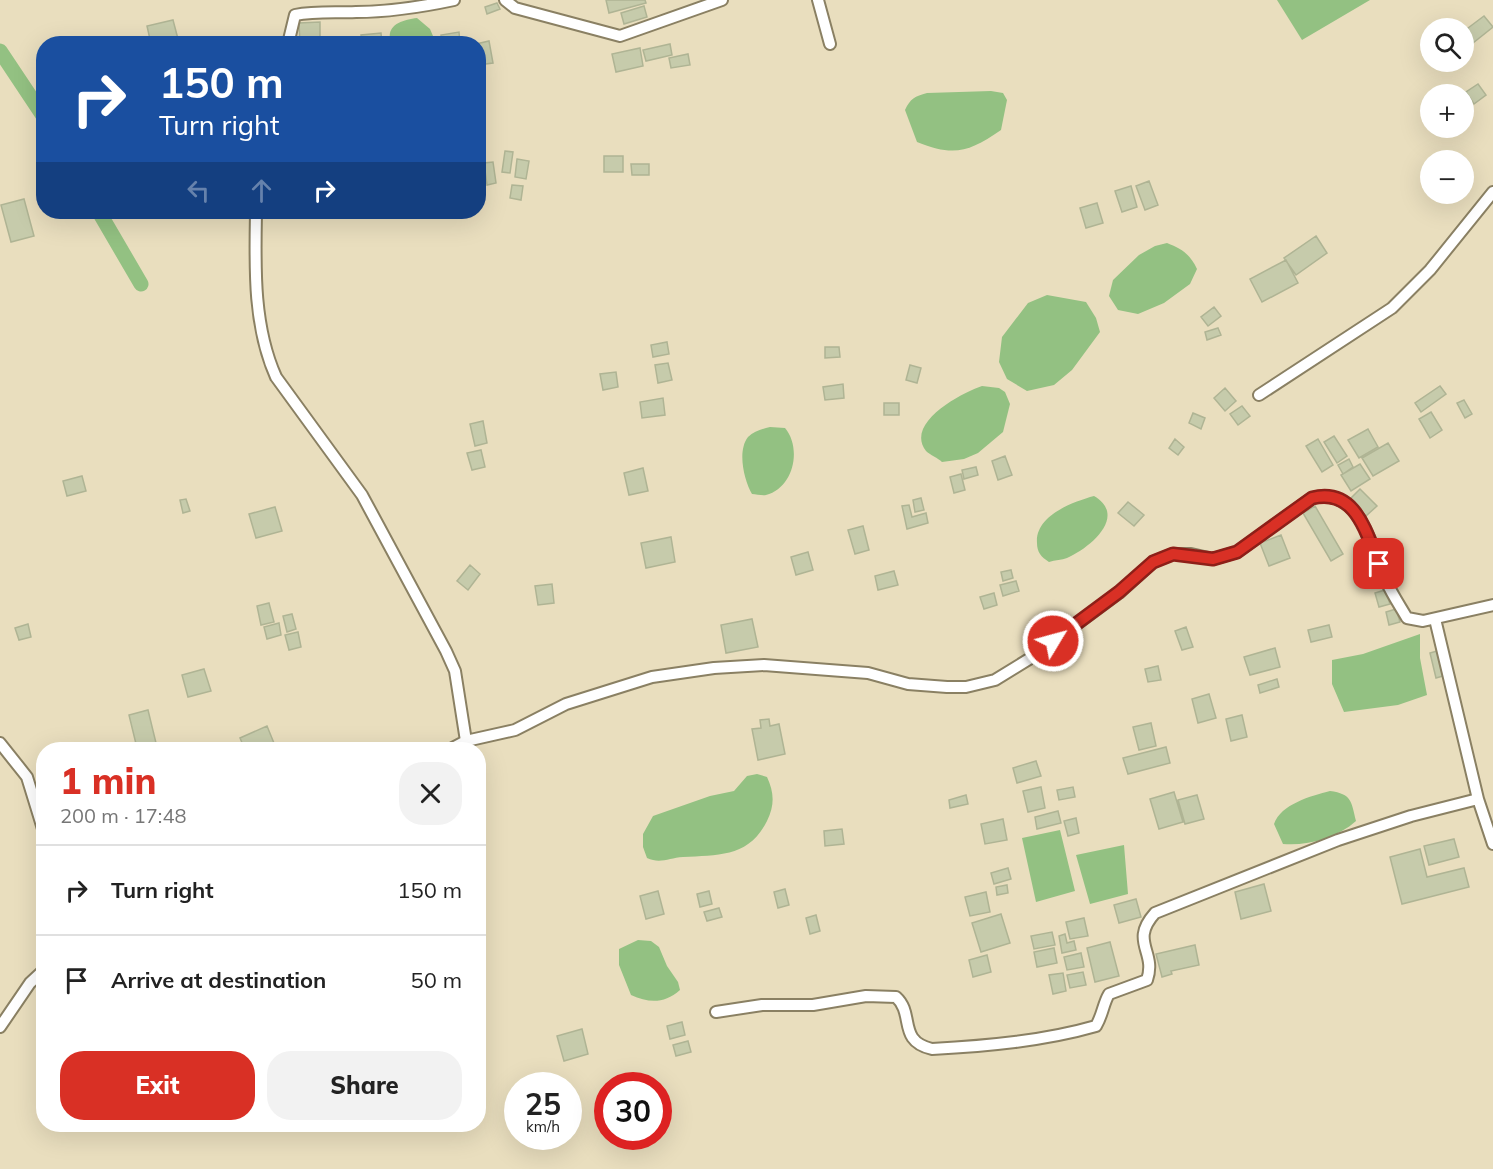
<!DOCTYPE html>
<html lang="en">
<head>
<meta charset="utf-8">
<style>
	body { margin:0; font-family:Mulish,sans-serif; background:#f2f2f2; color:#222; height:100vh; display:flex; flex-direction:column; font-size:22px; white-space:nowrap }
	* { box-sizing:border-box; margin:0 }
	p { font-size:20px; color:#767676 }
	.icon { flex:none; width:33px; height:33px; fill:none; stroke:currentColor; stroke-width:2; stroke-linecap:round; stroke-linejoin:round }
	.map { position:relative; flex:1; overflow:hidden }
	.details { position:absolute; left:36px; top:742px; width:450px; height:390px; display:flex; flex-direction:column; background:#fff; border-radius:24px; box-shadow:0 6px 24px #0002 }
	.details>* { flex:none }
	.hud { position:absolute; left:36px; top:36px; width:450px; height:183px; border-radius:24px; box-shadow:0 6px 24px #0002; background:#1a4fa0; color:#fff; overflow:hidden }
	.tools { position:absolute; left:1420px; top:18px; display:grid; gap:12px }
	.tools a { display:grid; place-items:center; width:54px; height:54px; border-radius:50%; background:#fff; box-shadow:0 6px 24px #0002; font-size:30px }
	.speed { position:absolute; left:504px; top:1072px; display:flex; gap:12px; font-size:30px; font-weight:700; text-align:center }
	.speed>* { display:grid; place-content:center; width:78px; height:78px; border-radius:50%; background:#fff; box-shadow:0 6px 24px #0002; line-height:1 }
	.speed small { font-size:15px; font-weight:400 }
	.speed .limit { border:9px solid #d22; background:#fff; color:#111 }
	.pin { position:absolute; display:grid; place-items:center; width:51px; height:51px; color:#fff; margin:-26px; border-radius:12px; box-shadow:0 3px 9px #0006 }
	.me { position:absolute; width:66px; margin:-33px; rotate:53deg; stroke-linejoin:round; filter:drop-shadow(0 0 4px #0008) }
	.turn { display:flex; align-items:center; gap:21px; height:126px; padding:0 24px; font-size:27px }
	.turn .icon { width:78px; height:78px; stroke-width:2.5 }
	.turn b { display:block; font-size:42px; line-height:51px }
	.lanes { display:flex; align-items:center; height:57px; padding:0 24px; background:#0003; justify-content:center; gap:30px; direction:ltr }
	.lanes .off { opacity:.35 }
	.round { display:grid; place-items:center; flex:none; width:63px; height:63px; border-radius:24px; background:#f2f2f2 }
	.head { display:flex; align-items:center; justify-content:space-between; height:102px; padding:0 24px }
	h1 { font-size:36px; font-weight:800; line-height:45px; color:#d93025 }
	.button { display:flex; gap:12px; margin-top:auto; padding:12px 24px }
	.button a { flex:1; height:69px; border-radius:24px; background:#d93025; color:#fff; font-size:24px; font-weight:800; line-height:69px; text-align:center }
	.button a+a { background:#f2f2f2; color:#222 }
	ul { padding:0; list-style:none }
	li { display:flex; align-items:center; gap:18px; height:90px; padding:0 24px; border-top:2px solid #e0e0e0 }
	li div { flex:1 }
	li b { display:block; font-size:22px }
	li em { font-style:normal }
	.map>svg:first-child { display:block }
	.water { fill:#93c182 }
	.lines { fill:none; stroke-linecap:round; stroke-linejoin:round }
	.canal { stroke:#93c182; stroke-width:15 }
	.building { fill:#c6cbab; stroke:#afb494; stroke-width:1.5 }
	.street-casing { stroke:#8a8063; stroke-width:14 }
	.street { stroke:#fff; stroke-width:10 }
	.route-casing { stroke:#8d1f18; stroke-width:15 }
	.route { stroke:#d93025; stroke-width:10 }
</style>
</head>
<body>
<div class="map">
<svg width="1493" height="1169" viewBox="0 0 1493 1169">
	<rect width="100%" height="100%" fill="#e9debe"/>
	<!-- water -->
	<path class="water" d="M1277 0H1370L1302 40Z
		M417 18 430 29 436 43H391C385 25 402 20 417 18Z
		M991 91 1003 93 1007 100 1001 130C969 152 954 157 917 142L905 110C910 99 915 96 927 93Z
		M1167 243C1182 249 1190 254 1197 269L1190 284 1164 303 1138 314 1118 310 1109 296 1113 280 1139 255 1155 246Z
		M1047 295 1086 302 1096 318 1100 332 1072 370 1054 385 1027 391 1007 379 999 362 1002 337 1028 303Z
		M982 386 999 388 1005 392 1010 404 1003 432 978 453 964 459 942 462C938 458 930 455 926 451 904 423 963 392 982 386Z
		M770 427 785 428C802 448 794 488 766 495 763 496 756 494 752 494 744 480 737 451 748 437 754 431 762 429 770 427Z
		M1094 496C1128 516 1090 548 1067 558 1062 560 1055 560 1049 562 1041 557 1037 552 1037 543 1035 516 1072 502 1094 496Z
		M1420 634V658L1427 695 1398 705 1344 712 1332 684V660L1363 654Z
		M757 774 767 777C774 792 775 805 767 821 749 857 719 855 683 857 669 858 660 864 647 858L643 847V834L653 816 710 796 734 791 747 776Z
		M1330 791C1352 794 1351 801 1356 821 1337 838 1308 846 1283 844L1274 824C1281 804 1311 796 1330 791Z
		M1060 830 1075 891 1036 902 1022 838Z
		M1124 845 1128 894 1090 904 1076 855Z
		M638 940 651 941 659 947 667 966 678 982 680 990C664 1004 649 1003 631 995L619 965V949Z"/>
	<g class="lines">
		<!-- canal -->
		<path class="canal" d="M0 51 44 117
			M99 212 141 284"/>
	</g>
	<!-- building -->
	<path class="building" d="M606 0H645L646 3 609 13Z
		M497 3 500 9 487 14 485 7Z
		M644 6 647 17 624 24 621 13Z
		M1484 16 1493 27 1468 47 1464 41V31Z
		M173 20 178 39 151 44 147 26Z
		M320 22V44H300L299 23Z
		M459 32 460 44H442L441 35Z
		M381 33 382 44H362L361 35Z
		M489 41 493 63 478 65V44H476Z
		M670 44 672 55 646 61 643 50Z
		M640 48 643 66 616 72 612 54Z
		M688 54 690 65 671 68 669 58Z
		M1478 84 1486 95 1474 104 1466 92Z
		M505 151 513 152 510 173 502 172Z
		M604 156H623V172H604Z
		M517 159 529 161 526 179 515 177Z
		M493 162 496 183 487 185 484 163Z
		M631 164H649V175H632Z
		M1149 181 1158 205 1145 210 1136 186Z
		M512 185 523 186 521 200 510 198Z
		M1131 186 1137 207 1122 212 1115 191Z
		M24 199 34 236 11 242 1 205Z
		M1097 203 1103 223 1086 228 1080 208Z
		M1316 236 1327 253 1296 275 1284 258Z
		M1286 260 1298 283 1262 302 1250 279Z
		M1214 307 1221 316 1208 326 1201 317Z
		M1218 328 1221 335 1207 340 1205 332Z
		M667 342 669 354 653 357 651 345Z
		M825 347H839L840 357 825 358Z
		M668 363 672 380 658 383 655 365Z
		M910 365 921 368 917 383 906 380Z
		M616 372 618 387 603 390 600 374Z
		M843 384 844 398 825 400 823 387Z
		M1440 386 1446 394 1421 412 1415 403Z
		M1225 388 1236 401 1225 411 1214 398Z
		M663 398 665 415 642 418 640 402Z
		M1464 400 1472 414 1465 418 1457 403Z
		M884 403H899V415H884Z
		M1242 406 1250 416 1238 425 1230 414Z
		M1431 412 1442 430 1430 438 1419 419Z
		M1193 413 1205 418 1201 429 1189 423Z
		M483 421 487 443 475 446 470 424Z
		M1368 429 1378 447 1359 458 1348 440Z
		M1334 436 1347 456 1337 463 1324 442Z
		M1175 439 1184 447 1178 455 1169 448Z
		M1318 439 1333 465 1322 472 1306 446Z
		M1388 443 1399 461 1373 476 1362 458Z
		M481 450 485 467 472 470 467 453Z
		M1005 456 1012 475 998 480 992 461Z
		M1349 459 1353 467 1343 474 1338 465Z
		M1360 464 1370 479 1351 491 1341 475Z
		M976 467 978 475 964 479 962 470Z
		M643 468 648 491 629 495 624 473Z
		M961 474 965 490 954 493 950 477Z
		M82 476 86 491 67 496 63 481Z
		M1360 489 1377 506 1366 516 1350 499Z
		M921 498 924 510 915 512 913 500Z
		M186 499 190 511 183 513 180 500Z
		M1128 502 1144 515 1134 526 1118 513Z
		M909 505 912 517 926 513 928 523 907 529 902 506Z
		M1315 506 1343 554 1331 561 1303 513Z
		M275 507 282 531 256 538 249 514Z
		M863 526 869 550 855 554 848 530Z
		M1281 535 1290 558 1269 566 1260 543Z
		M671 537 675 562 646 568 641 543Z
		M808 552 813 570 796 575 791 557Z
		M470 565 480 574 468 590 457 581Z
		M1011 570 1013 578 1003 581 1001 572Z
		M894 571 898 585 878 590 875 576Z
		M1016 581 1019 591 1003 596 1000 585Z
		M552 584 554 603 538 605 535 586Z
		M1385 590 1390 604 1379 607 1375 593Z
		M994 593 997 605 984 609 980 597Z
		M269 603 274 622 261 625 257 606Z
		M1396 609 1400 622 1389 625 1386 612Z
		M292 614 296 629 287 632 283 616Z
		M752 619 758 647 726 653 721 625Z
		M279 623 281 635 267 639 264 627Z
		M28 624 31 637 19 640 15 628Z
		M1329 625 1332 637 1311 642 1308 630Z
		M1186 627 1193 647 1182 650 1175 631Z
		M298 632 301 647 289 650 285 635Z
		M1275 648 1280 667 1250 675 1244 657Z
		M1437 651 1443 676 1436 678 1430 653Z
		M1158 666 1161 680 1148 682 1145 669Z
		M204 669 211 691 188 697 182 675Z
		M1277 679 1279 687 1260 693 1258 685Z
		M1209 694 1216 718 1198 723 1192 699Z
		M148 710 156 743 137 748 129 715Z
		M1242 715 1247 737 1231 741 1226 719Z
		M769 719 770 726 779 724 785 754 758 760 752 729 761 728 760 720Z
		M1151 723 1156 746 1139 750 1133 727Z
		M267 726 276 748 271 750H245L240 738Z
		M1166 747 1170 763 1128 774 1123 758Z
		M1036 761 1041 776 1017 783 1013 768Z
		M1041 787 1045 808 1028 812 1023 791Z
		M1073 787 1075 797 1059 800 1057 790Z
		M1174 792 1183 822 1159 829 1150 799Z
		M966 795 968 804 950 808 949 800Z
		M1197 795 1204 819 1185 824 1178 800Z
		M1058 811 1061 823 1037 829 1035 817Z
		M1076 818 1079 833 1068 836 1064 821Z
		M1003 819 1007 840 985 844 981 824Z
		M842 829 844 844 825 846 824 831Z
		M1454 839 1459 857 1429 865 1424 846Z
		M1420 849 1427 877 1464 868 1469 887 1402 904 1390 857Z
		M1008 868 1011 879 994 884 991 873Z
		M1264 884 1271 911 1241 919 1235 892Z
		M1007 885 1008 893 997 895 996 887Z
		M785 889 789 905 778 908 774 892Z
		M658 891 664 914 646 919 640 896Z
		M709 891 712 904 700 907 697 894Z
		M986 892 990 912 970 916 965 897Z
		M1136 899 1141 917 1119 923 1114 905Z
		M719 908 722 917 707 921 704 912Z
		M1001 914 1010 943 981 952 972 923Z
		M816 915 820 931 810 934 806 918Z
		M1084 918 1088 936 1070 939 1066 922Z
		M1052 932 1055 945 1034 949 1031 936Z
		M1065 934 1067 943 1074 941 1076 950 1062 953 1059 936Z
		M1110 942 1119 976 1095 982 1087 948Z
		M1195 945 1199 965 1171 971 1172 974 1162 977 1156 954Z
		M1054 948 1057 963 1037 967 1034 952Z
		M1081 953 1084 967 1067 970 1064 957Z
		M987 955 991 972 973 977 969 960Z
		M1083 972 1086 985 1070 988 1067 975Z
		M1063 973 1066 991 1053 994 1049 975Z
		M682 1022 685 1035 670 1039 667 1026Z
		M582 1029 588 1054 564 1061 557 1036Z
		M688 1041 691 1052 676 1056 673 1045Z"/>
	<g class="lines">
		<defs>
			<path id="street" d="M505 0 515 8 620 36 722 0
				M818 0 830 44
				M288 44 295 15C315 11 335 13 356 12 389 12 421 7 454 0
				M256 212C255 266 253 326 276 377L362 495 446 651 455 671 466 741
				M1259 395 1392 308 1430 270 1493 192
				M0 743 27 777 43 829 44 852
				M449 750 466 741 515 730 566 704 652 677 714 668 764 665 868 673 908 684 947 687H966L995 680 1034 656 1119 593 1153 562 1173 554H1191L1213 559 1237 552 1312 498C1361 486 1371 548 1386 581 1392 594 1400 606 1407 618L1423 621 1493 605
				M1478 799 1493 844
				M716 1012 762 1005H813L866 996 896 997C915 1014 897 1041 932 1049 986 1046 1044 1041 1096 1026 1103 1014 1103 1004 1109 994L1147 980C1157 951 1129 942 1155 913L1338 840 1411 816 1478 799 1435 619
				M0 1027 30 983 44 970"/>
		</defs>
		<!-- street casing -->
		<use href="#street" class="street-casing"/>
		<!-- street -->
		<use href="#street" class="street"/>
	</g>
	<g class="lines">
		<defs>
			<path id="route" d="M1053 641 1119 592 1153 562 1173 554 1213 559 1237 552 1312 498C1356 487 1366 533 1379 564"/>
		</defs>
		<!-- route casing -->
		<use href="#route" class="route-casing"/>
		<!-- route -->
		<use href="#route" class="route"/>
	</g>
</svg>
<div class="tools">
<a><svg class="icon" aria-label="search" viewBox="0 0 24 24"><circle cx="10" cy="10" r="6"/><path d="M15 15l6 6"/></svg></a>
<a>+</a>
<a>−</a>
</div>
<div class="speed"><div>25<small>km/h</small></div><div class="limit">30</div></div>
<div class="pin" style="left:1379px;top:564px;background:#d93025"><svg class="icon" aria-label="arrive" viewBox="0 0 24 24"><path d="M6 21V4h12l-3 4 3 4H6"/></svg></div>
<svg class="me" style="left:1053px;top:641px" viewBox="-20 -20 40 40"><circle r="17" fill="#d93025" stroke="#fff" stroke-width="3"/><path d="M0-11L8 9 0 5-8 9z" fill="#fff"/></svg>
<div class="hud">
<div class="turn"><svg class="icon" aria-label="right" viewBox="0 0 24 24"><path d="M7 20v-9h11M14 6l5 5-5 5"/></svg><div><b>150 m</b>Turn right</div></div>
<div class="lanes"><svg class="icon off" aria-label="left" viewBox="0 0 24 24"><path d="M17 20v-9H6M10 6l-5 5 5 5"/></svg><svg class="icon off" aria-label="ahead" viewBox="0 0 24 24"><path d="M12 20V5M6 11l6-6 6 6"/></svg><svg class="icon" aria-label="right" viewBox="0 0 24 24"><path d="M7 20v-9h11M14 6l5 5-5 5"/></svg></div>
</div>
<section class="details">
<div class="head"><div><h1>1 min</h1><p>200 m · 17:48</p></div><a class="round"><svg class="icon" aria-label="close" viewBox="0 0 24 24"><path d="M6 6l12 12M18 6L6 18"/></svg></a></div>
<ul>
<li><svg class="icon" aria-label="right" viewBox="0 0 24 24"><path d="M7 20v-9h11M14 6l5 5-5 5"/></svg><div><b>Turn right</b></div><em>150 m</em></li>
<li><svg class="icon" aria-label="arrive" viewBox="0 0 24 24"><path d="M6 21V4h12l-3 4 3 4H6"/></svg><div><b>Arrive at destination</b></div><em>50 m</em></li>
</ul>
<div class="button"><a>Exit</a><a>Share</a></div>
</section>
</div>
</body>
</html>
